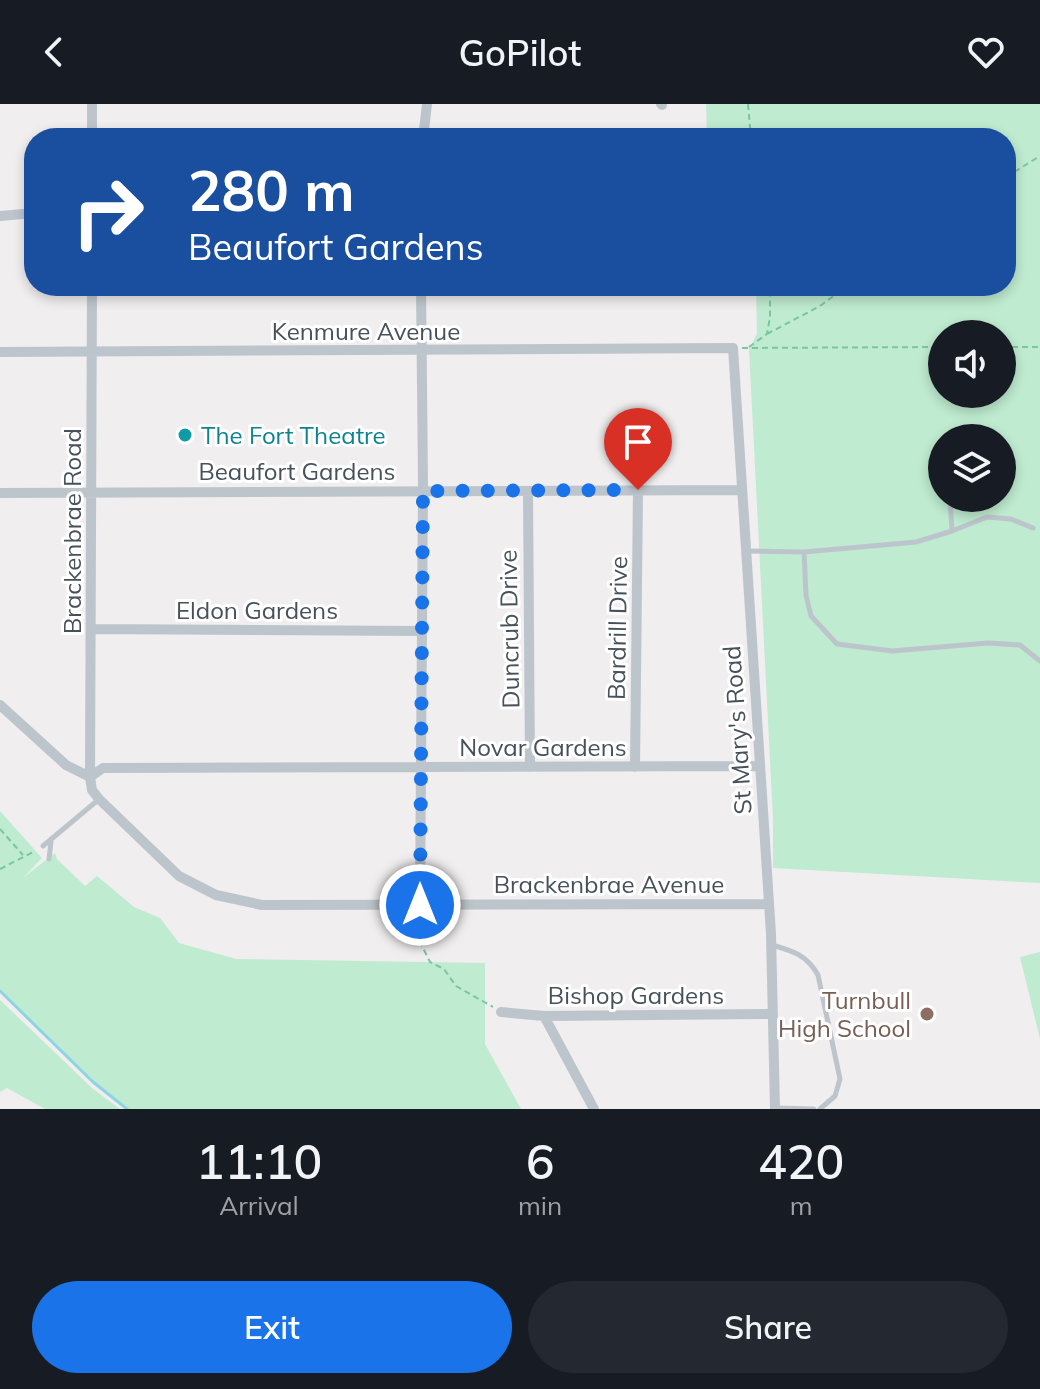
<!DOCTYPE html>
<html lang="en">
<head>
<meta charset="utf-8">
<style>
	body { margin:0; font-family:Mulish,sans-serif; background:#242831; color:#f1f3f6; height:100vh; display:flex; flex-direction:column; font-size:30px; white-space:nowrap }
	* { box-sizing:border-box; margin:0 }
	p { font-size:26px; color:#9ea1a6 }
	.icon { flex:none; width:44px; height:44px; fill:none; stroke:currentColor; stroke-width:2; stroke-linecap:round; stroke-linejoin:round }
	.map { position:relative; height:1005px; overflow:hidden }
	.side { display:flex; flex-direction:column; background:#171b24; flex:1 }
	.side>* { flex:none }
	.banner { position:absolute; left:24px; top:24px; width:992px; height:168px; border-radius:32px; box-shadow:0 4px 12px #0003; background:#1a4fa0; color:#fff; overflow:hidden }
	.buttons { position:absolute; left:928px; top:216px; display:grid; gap:16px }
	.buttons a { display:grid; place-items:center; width:88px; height:88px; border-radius:50%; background:#171b24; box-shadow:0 4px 12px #0003; font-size:40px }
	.pin { position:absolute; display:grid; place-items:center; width:68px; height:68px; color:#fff; margin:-82px -34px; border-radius:50% 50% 50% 0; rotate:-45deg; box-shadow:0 0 8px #0007 }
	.pin .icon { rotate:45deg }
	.me { position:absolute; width:88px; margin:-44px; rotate:0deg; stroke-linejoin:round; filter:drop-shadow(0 0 6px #0008) }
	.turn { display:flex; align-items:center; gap:28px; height:168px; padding:0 32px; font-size:36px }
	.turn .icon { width:104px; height:104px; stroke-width:2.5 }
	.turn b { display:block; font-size:56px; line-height:68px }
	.eta { display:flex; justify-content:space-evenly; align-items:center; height:136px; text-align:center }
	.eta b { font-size:48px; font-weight:600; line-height:56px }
	.primary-button { display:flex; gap:16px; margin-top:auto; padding:16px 32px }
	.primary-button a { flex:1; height:92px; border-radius:48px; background:#1a73e8; color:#fff; font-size:32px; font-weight:600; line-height:92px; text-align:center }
	.primary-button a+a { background:#242831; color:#f1f3f6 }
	header { display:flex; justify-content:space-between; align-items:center; height:104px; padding:0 32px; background:#171b24; font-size:36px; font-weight:600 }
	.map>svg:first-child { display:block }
	.green { fill:#bfebd0; fill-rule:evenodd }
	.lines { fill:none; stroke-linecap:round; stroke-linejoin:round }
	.stream { stroke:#8fd4e5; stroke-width:3 }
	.path { stroke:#79c7a1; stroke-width:2; stroke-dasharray:6 4; stroke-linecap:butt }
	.lane { stroke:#bdc5cc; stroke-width:5 }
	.street { stroke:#bdc5cc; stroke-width:10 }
	.route { stroke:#1a73e8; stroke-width:14; stroke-dasharray:0 25.2 }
	.culture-dot { fill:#0f9aa8; stroke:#fff; stroke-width:3 }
	.education-dot { fill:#8d6e63; stroke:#fff; stroke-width:3 }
	.labels { text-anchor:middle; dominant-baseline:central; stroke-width:6; stroke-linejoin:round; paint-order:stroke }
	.street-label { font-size:24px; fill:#47515a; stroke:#fff }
	.culture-label { font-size:24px; fill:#0d838f; stroke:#fff; text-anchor:start }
	.education-label { font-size:24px; fill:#785e54; stroke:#fff; text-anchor:end }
</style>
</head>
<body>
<header><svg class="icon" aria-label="back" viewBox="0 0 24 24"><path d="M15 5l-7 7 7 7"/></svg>GoPilot<svg class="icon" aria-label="heart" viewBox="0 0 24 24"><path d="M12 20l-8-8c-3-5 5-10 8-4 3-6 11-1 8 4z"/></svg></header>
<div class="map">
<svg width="1040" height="1005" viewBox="0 0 1040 1005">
	<rect width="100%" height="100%" fill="#f0eeee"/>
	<!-- green -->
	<path class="green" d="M706 0H1040V779L773 764V715L749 245 757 230 756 182H1006V34H707ZM942 230H1002V290H942ZM942 334H1002V394H942Z
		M0 707 42 754 23 774 55 749 57 755 85 782 97 772 134 803 160 814 179 839 236 855 485 859V940L521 1005H125L93 978 0 887Z
		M1040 848V935L1020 853Z
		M0 896 92 984 120 1005H45L7 984 0 988Z"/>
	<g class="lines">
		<!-- stream -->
		<path class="stream" d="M0 887 93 978 127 1005"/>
		<!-- path -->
		<path class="path" d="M748 0 751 34
			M1006 73 1040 52
			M767 230 820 202 847 182
			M749 243 767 230 770 213V182
			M1002 243H1040
			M742 244 942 243
			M0 725 23 751
			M0 765 35 747
			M406 810 430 858 444 865 456 882 493 903"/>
		<!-- lane -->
		<path class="lane" d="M950 394 952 427
			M747 447 804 448 806 491 811 512 837 540 892 547 988 539 1020 541 1040 557
			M804 448 916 438 952 427 987 413 1011 415 1033 424
			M43 742 98 696
			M49 755 51 738
			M772 841C793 847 807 851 818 871L840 975 835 992 820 1005
			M775 1004 814 1005"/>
		<!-- street -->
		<path class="street" d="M92 0V34
			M661 0 662 1
			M423 34 427 0
			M0 112 34 109
			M92 182 90 673 92 686 99 695 179 772 216 791 262 801 769 800
			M0 248 733 244 771 830 775 1005
			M528 387 530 663
			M0 389 742 386
			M92 525 422 527
			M0 601 66 661 90 673
			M635 663 638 386
			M90 673 103 664 759 662
			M420 801 423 380 421 182
			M501 908 544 912 772 910
			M544 912 594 1005"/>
	</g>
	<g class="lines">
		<!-- route -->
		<path class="route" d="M420 801 423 387 638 386"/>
	</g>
	<!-- markers -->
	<circle class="culture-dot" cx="185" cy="331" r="8"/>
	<circle class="education-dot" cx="927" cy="910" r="8"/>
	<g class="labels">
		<!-- street labels -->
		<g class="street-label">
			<text x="366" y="227">Kenmure Avenue</text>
			<text x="297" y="367">Beaufort Gardens</text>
			<text transform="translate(72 427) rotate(-90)">Brackenbrae Road</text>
			<text x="257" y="506">Eldon Gardens</text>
			<text transform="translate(617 524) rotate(-89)">Bardrill Drive</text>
			<text transform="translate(509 525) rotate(-91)">Duncrub Drive</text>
			<text transform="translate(737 626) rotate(-94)">St Mary's Road</text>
			<text x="543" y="643">Novar Gardens</text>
			<text x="609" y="780">Brackenbrae Avenue</text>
			<text x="636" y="891">Bishop Gardens</text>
		</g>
		<!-- culture labels -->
		<g class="culture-label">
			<text x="201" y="331">The Fort Theatre</text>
		</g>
		<!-- education labels -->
		<g class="education-label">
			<text x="911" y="896">Turnbull<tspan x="911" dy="28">High School</tspan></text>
		</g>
	</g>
</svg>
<div class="buttons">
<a><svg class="icon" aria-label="sound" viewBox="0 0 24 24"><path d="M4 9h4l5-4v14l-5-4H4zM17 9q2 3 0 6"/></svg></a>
<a><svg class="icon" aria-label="layers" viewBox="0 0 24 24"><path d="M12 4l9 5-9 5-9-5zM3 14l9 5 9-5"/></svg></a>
</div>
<div class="pin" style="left:638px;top:386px;background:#d93025"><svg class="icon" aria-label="arrive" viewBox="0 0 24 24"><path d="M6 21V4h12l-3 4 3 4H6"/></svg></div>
<svg class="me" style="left:420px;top:801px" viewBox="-20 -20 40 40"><circle r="17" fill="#1a73e8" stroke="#fff" stroke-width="3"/><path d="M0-11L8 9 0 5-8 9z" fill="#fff"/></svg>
<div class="banner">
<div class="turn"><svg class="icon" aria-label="right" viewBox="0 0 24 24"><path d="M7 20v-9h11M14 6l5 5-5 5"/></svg><div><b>280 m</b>Beaufort Gardens</div></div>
</div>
</div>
<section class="side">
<div class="eta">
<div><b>11:10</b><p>Arrival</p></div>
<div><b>6</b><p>min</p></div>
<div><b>420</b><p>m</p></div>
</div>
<div class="primary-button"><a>Exit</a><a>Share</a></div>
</section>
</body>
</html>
